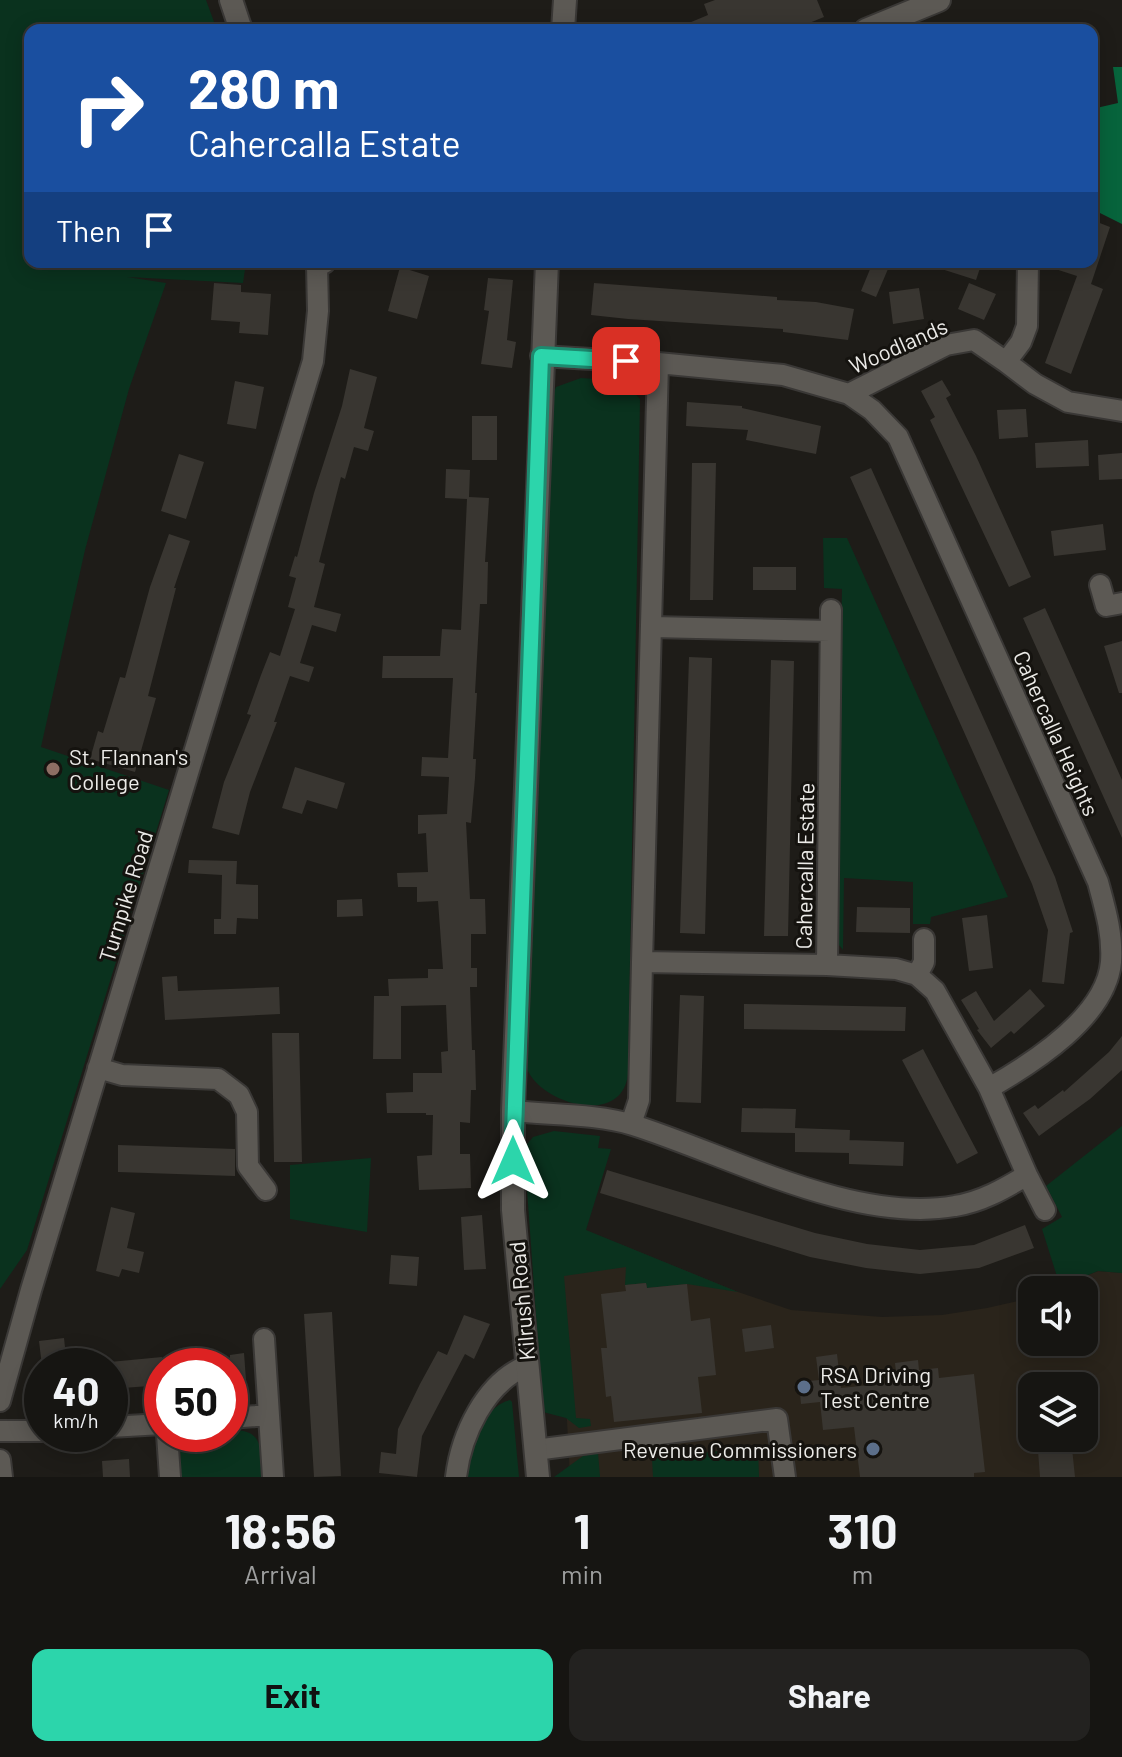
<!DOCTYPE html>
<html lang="en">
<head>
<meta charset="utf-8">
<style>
	body { margin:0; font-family:Barlow,sans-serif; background:#232220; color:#f1f3f6; height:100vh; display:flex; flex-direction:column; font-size:30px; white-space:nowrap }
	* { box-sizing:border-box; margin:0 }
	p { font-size:26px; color:#9e9f9f }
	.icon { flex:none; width:44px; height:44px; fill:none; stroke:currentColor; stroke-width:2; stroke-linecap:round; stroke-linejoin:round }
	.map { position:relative; height:1477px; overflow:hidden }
	.sheet { display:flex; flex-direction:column; background:#161512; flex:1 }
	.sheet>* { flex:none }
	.top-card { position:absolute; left:24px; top:24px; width:1074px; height:244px; border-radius:16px; box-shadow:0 4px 20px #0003,0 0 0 2px #353432; background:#1a4fa0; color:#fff; overflow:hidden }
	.buttons { position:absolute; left:1018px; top:1276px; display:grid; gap:16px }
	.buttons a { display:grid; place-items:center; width:80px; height:80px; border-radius:16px; background:#161512; box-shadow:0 4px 20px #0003,0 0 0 2px #353432; font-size:40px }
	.speed { position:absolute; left:24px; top:1348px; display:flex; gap:16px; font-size:40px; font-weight:700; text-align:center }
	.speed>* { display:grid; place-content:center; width:104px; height:104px; border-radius:50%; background:#161512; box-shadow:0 4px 20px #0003,0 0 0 2px #353432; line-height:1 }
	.speed small { font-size:20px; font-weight:400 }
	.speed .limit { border:12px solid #d22; background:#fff; color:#111 }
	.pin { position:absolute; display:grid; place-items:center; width:68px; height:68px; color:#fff; margin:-34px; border-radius:16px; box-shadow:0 4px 12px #0006 }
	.me { position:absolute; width:88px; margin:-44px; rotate:0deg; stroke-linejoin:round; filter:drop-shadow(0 0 6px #0008) }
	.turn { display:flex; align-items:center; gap:28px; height:168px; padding:0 32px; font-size:36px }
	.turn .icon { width:104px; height:104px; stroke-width:2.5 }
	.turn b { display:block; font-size:56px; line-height:68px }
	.then { display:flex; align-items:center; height:76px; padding:0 32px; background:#0003; gap:16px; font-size:30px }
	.eta { display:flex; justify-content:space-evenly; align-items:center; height:136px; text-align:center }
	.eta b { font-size:48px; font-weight:700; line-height:56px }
	.cta { display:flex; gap:16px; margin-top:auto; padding:16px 32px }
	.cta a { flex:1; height:92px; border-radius:16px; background:#2cd5ab; color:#111; font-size:32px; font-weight:700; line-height:92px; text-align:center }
	.cta a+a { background:#232220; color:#f1f3f6 }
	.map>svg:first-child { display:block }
	.built { fill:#2a241b; fill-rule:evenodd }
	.green { fill:#0a321e }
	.forest { fill:#07643c }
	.building { fill:#393631 }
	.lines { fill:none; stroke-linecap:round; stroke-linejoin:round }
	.minor-casing { stroke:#3a3836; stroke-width:24 }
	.tertiary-casing { stroke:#3a3836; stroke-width:26 }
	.secondary-casing { stroke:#3a3836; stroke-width:26 }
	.minor { stroke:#5c5954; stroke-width:20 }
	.tertiary { stroke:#5c5954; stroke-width:22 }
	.secondary { stroke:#5c5954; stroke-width:22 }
	.route-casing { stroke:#1d8a6f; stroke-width:20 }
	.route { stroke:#2cd5ab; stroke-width:14 }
	.education-dot { fill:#8d6e63; stroke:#15130f; stroke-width:3 }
	.service-dot { fill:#5c6f8a; stroke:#15130f; stroke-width:3 }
	.labels { text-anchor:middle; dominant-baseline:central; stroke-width:6; stroke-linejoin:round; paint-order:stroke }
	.street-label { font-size:22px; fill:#ecebe8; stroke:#15130f }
	.poi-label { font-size:22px; fill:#ecebe8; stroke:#15130f; text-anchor:start }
</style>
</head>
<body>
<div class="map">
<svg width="1122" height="1477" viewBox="0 0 1122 1477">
	<rect width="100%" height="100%" fill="#1e1c18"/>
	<!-- built -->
	<path class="built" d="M556 1215 585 1230 738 1292 791 1310 882 1317 942 1315 987 1308 1032 1298V1342H1084V1290H1051L1098 1271 1122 1273V1477H570ZM1032 1386H1084V1438H1032Z"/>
	<!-- green -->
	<path class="green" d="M0 0H206L217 30H30V262H246L243 283 127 277 166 283 129 389 85 550 41 747 169 790 27 1250 0 1289Z
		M581 378 624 381 640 399 628 1074C622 1130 533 1102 525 1063L552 398 556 387Z
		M823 538H847L1008 897 931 917 930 924H913V882L844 878 843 950 836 941 835 934 842 589 824 588Z
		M1122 1126V1273L1098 1271 1060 1286 1042 1229 1062 1217 1046 1186Z
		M554 1131 600 1136 598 1148 611 1149 586 1230 738 1292 687 1284 647 1288 646 1283 625 1285 626 1267 564 1276 576 1418 590 1419 591 1426 579 1428 566 1418 543 1412 524 1148 533 1137Z
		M371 1158 367 1232 290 1219V1165Z
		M510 1400 512 1402 519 1477H465C470 1451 481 1407 510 1400Z
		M230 1430C265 1429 260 1449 262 1477H181L180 1446 183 1438 189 1434H230Z
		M758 1447 759 1477H653L652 1458Z
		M598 1453 600 1477H554L583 1456Z"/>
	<!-- forest -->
	<path class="forest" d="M1113 67H1122V224L1092 209V109L1118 103Z"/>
	<!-- building -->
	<path class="building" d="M715 0H817L824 17 792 30H778L774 22 752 30H672L708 15 704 4Z
		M1092 220 1110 227 1091 284 1103 289 1071 374 1045 363 1077 276 1043 265 1044 262H1092Z
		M873 262H891L876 297 861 291Z
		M930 262H982L976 280 929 265Z
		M400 267 429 276 417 319 388 311Z
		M488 278 513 280 507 340 516 342 512 368 481 364 489 311 484 310Z
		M214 283 241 285V292L271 294 268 335 239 333 240 322 211 320Z
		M594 283 777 297V300L816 302 854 309 848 340 783 332V329L628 319 591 315Z
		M969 283 996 294 984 320 958 309Z
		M919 288 924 319 893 324 889 292Z
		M350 369 377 377 364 428 374 431 368 451 354 447 345 479 341 477 319 562 325 564 314 607 341 614 336 632 312 625 300 663 314 667 309 682 290 676 274 722H277L250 792 239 835 212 828 224 782 251 715 247 714 261 675 270 652 280 656 295 609 288 607 296 578 289 576 295 556 297 557 314 493 342 406Z
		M942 380 951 395 946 398 976 456 1031 577 1009 587 930 420 935 417 921 391Z
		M235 381 264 387 256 429 227 424Z
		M687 402 742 406V408L821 426 816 454 746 440 748 430 686 426Z
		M1026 409 1028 437 999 439 997 410Z
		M472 416H497V460H472Z
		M1088 440 1089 466 1036 468 1035 443Z
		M1122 453V479L1099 480 1098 455Z
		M179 454 204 462 186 519 161 511Z
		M692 463H716L713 600H690Z
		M871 468 1055 877 1073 932 1070 933 1064 984 1042 982 1048 930 1032 884 850 477Z
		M446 469 470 470 469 497 489 498 485 562H488L487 604H480L475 693H477L473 759H476L475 778 471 823 466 822 470 899H485L486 934H471V968H477V987H470L472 1050H475L476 1090H471L470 1123 460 1122V1154H470L471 1188 419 1190 417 1156 432 1155 433 1115H426V1113H387L386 1093 413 1092V1073H442L441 1052 448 1051 446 1005 401 1006V1059H373L374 996H389L388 979 428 978V969H443L438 901 417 902V887H398L397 873 428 872 426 833 418 834V815L447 814 449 777 421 776 422 757 448 758 453 678H382L383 656H440L442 629 461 630 467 499 445 498Z
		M1103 524 1106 550 1054 556 1051 531Z
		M169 534 190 541 174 588H176L148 696 156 698 135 772 90 759 98 731 103 733 120 677 125 678 150 587Z
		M753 567H796V590H753Z
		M1045 608 1122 780V838L1023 618Z
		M1122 641V693H1119L1104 646Z
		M689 657 712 658 705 934 680 933Z
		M771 660 794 661 788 936H764Z
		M295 767 345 783 337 809 307 800 302 814 282 808Z
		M189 860 237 861 236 884 258 885V919L237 918 236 934H214V919H221L222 875 188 873Z
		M362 899 363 916 337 917V900Z
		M857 907 910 908V933L856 932Z
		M987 915 993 968 969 971 962 918Z
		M177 976 178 991 279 987 280 1014 165 1020 162 977Z
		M1030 989 1045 1006 1014 1034 1011 1031 991 1048 977 1030 979 1029 961 1000 976 991 994 1021Z
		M680 995 704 996 701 1103 676 1102Z
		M744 1004 906 1007 905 1031 744 1029Z
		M272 1033H299L302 1162H274Z
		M1122 1036V1070L1090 1099 1039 1136 1023 1113 1035 1105 1038 1109 1063 1090 1064 1092 1109 1052Z
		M923 1049 978 1153 957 1164 902 1060Z
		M742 1108 796 1109 795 1128 850 1130 849 1153 795 1152V1133L741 1132Z
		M849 1140 904 1142 903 1166 849 1164Z
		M118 1145 235 1149V1176L118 1172Z
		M607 1170 815 1233 867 1244 920 1250 974 1245 1025 1225 1034 1248 979 1268 920 1274 866 1268 810 1257 600 1193Z
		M111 1207 135 1213 127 1248 144 1252 139 1273 122 1269 119 1277 96 1271Z
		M482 1215 486 1269 464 1270 461 1217Z
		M391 1255 419 1257 417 1286 389 1284Z
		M646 1283 647 1288 687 1284 691 1321 710 1318 716 1375 698 1377 702 1413 614 1422 611 1396 606 1397 601 1348H607L601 1294 626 1291 625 1285Z
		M332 1312 341 1476 314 1477 304 1314Z
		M464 1315 490 1324 474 1359 465 1354 422 1436 417 1477 379 1473 381 1452 396 1454 398 1429 420 1384 438 1351 447 1355Z
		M771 1325 774 1348 745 1352 742 1329Z
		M64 1338 67 1366H42L39 1341Z
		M244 1353 246 1380 230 1382V1355Z
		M837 1354 841 1388 889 1383 888 1372H896L895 1363 918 1360 919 1370 938 1368 939 1378 974 1374 985 1472 974 1473V1477H860L854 1427 823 1430 820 1402 801 1404 799 1382 819 1380 816 1357Z
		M162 1357V1385L110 1389V1362Z
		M1072 1448 1075 1477H1040L1038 1451Z
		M129 1459 130 1477H103L102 1461Z"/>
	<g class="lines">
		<defs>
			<path id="minor" d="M1028 262 1027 326 1021 342 1006 362 1035 384 1068 402 1122 411
				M541 356 658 363 783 375 849 394 872 410 898 437 1098 882C1105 908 1113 934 1111 962 1106 1017 1033 1063 989 1088L935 991 917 975 896 969 827 965 642 962 658 363
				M849 394 946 345 974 340 1006 362
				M1100 585 1106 606 1122 603
				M652 627 830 631
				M827 965 831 610
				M917 975 924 962V939
				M98 1068 122 1075 218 1079 239 1095 247 1112 248 1166 266 1190
				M989 1088 1027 1175 1045 1210
				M513 1111C550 1115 598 1114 633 1125 728 1155 854 1224 955 1206 981 1202 1004 1189 1027 1175
				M631 1124 639 1100 642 962
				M264 1339 273 1477
				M0 1401 31 1290 313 361 318 311 317 265
				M230 1418 268 1415
				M110 1427 162 1424
				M0 1431H42
				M167 1434 170 1477
				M535 1450 777 1419 785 1477
				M0 1460 2 1477
				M456 1477C461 1435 485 1383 526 1366"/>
			<path id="tertiary" d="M231 0 241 30
				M866 30 939 0
				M316 262 317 265 324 262"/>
			<path id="secondary" d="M563 30 565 0
				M538 1477 513 1210V1111L547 262"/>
		</defs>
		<!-- minor casing -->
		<use href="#minor" class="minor-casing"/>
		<!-- tertiary casing -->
		<use href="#tertiary" class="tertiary-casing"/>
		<!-- secondary casing -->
		<use href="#secondary" class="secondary-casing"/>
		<!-- minor -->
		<use href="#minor" class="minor"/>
		<!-- tertiary -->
		<use href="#tertiary" class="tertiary"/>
		<!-- secondary -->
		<use href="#secondary" class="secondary"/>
	</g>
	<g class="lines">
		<defs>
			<path id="route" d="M513 1161 541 356 626 361"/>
		</defs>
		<!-- route casing -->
		<use href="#route" class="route-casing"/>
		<!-- route -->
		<use href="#route" class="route"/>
	</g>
	<!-- markers -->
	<circle class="education-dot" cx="53" cy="769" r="8"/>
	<g class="service-dot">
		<circle cx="804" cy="1387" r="8"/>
		<circle cx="873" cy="1449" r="8"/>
	</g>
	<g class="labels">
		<!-- street labels -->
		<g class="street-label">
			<text transform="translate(898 345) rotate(-24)">Woodlands</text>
			<text transform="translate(1057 733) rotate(66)">Cahercalla Heights</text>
			<text transform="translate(804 866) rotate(-89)">Cahercalla Estate</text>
			<text transform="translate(125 896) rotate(-73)">Turnpike Road</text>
			<text transform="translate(521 1301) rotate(-95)">Kilrush Road</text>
		</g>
		<!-- poi labels -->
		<g class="poi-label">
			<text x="69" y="756">St. Flannan's<tspan x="69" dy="25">College</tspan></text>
			<text x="820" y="1374">RSA Driving<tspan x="820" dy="25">Test Centre</tspan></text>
			<text x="857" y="1449" text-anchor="end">Revenue Commissioners</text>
		</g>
	</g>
</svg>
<div class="buttons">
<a><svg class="icon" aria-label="sound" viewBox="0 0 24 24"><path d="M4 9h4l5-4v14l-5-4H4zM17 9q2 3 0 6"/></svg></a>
<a><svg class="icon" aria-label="layers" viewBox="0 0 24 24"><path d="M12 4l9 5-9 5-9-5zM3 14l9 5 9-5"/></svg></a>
</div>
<div class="speed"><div>40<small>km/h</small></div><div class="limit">50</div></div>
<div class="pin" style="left:626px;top:361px;background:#d93025"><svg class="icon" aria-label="arrive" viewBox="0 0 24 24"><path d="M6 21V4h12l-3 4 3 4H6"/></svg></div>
<svg class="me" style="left:513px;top:1161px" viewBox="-20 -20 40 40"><path d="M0-17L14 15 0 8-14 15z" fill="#2cd5ab" stroke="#fff" stroke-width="4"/></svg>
<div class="top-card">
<div class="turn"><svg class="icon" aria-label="right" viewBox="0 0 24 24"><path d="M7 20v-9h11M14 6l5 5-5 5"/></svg><div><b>280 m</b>Cahercalla Estate</div></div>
<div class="then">Then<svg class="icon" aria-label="arrive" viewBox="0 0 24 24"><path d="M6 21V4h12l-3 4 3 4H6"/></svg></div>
</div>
</div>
<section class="sheet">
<div class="eta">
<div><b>18:56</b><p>Arrival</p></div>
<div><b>1</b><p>min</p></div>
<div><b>310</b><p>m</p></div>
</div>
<div class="cta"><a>Exit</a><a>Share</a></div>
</section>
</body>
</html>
